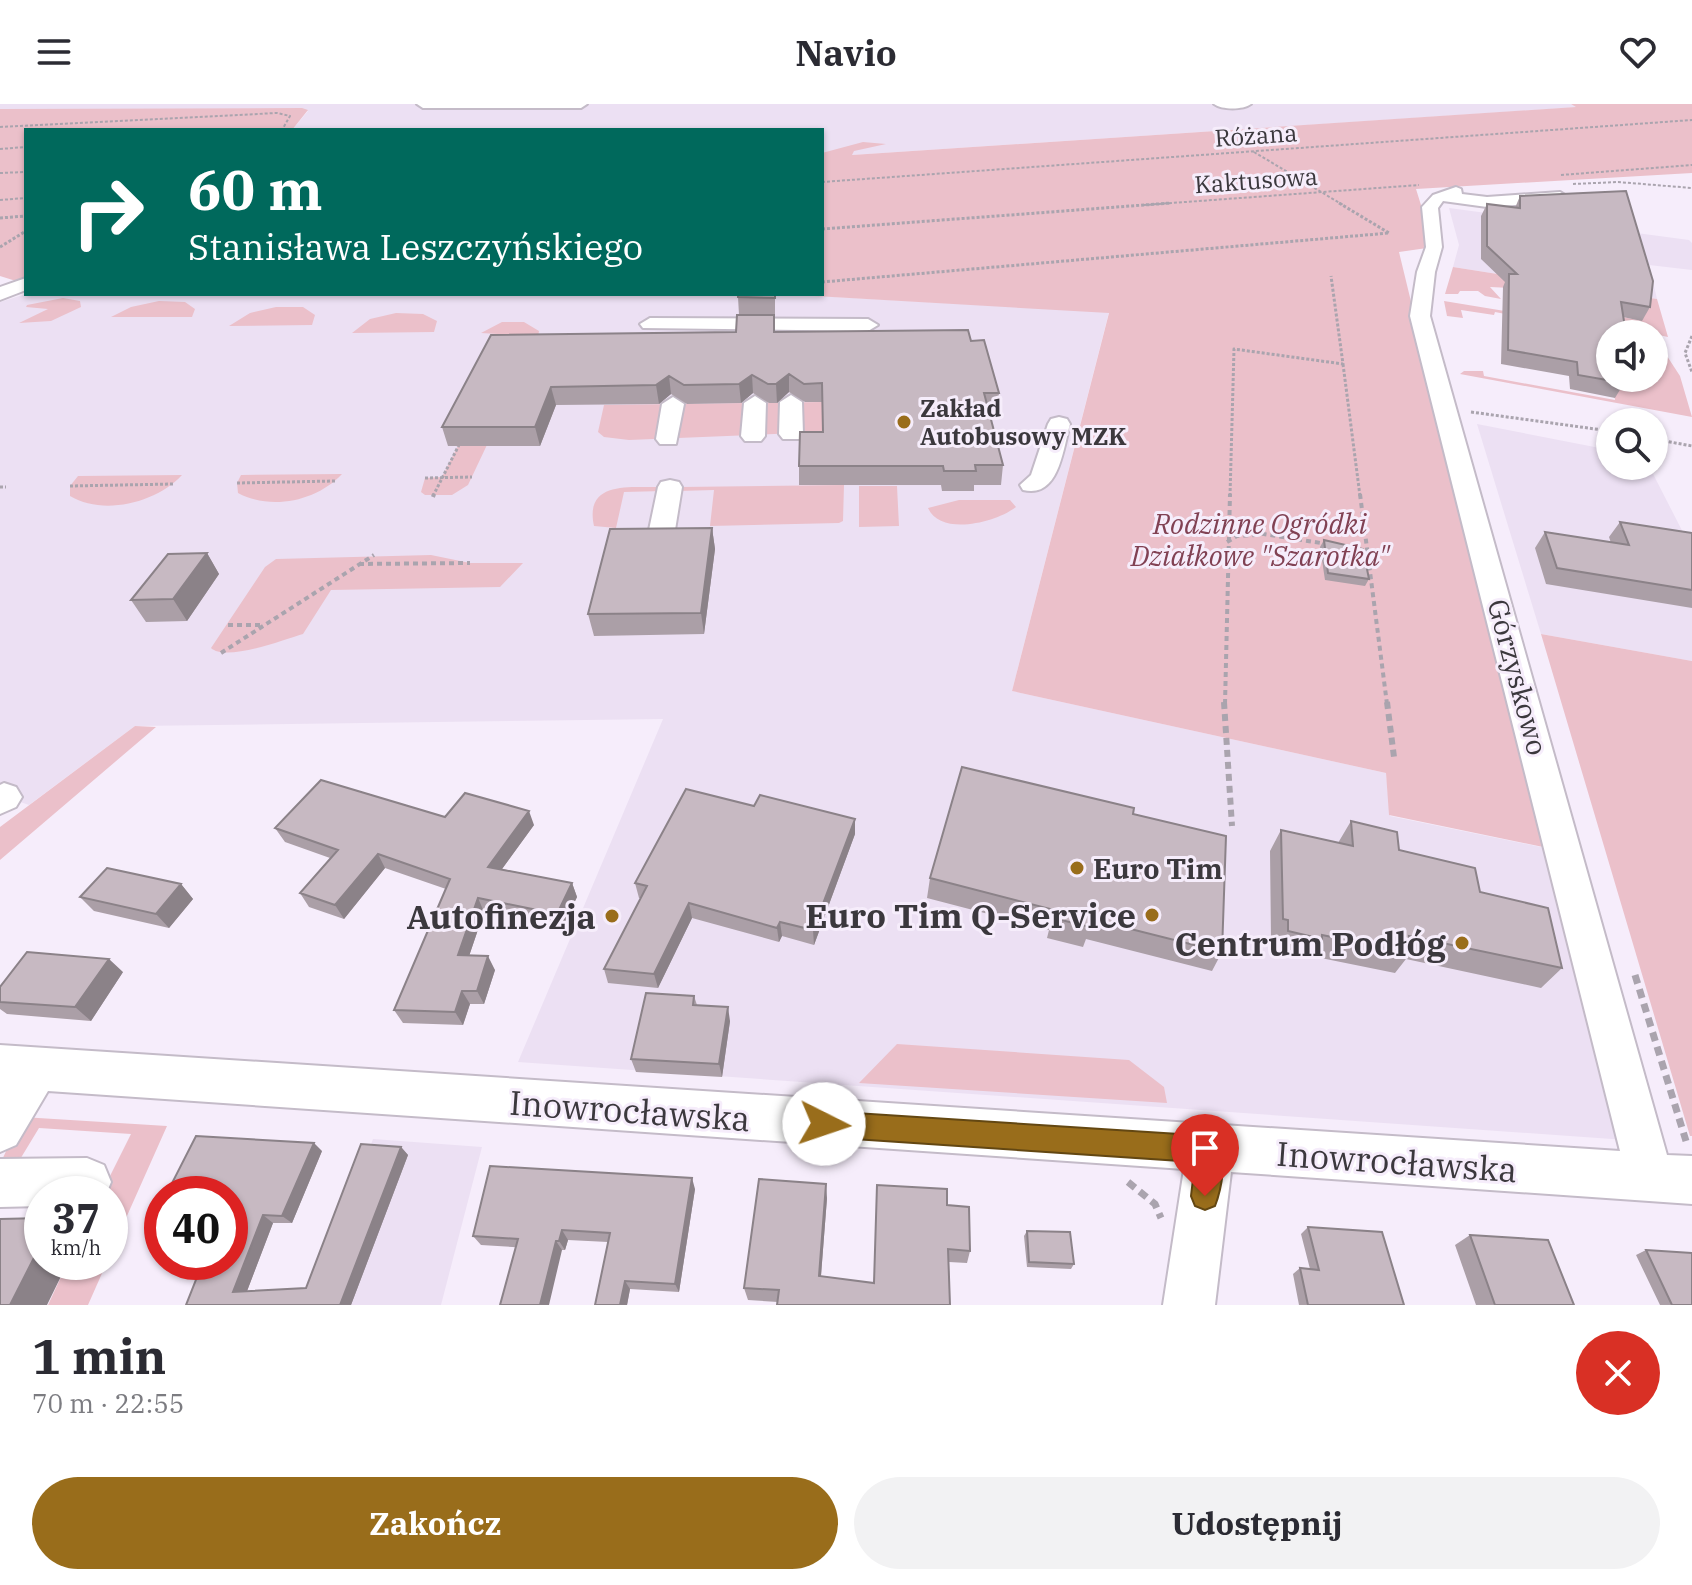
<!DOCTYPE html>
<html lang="pl">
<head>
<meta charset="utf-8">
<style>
	body { margin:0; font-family:"IBM Plex Serif",serif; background:#f2f2f3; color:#2b2b33; height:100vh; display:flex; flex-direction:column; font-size:30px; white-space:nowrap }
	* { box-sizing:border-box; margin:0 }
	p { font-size:26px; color:#7c7c81 }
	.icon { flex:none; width:44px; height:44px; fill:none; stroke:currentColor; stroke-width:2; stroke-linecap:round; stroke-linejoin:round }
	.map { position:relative; height:1201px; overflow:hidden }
	.sheet { display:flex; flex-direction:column; background:#fff; flex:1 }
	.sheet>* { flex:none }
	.hud { position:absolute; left:24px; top:24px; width:800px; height:168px; border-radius:0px; box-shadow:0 2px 6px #0004; background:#00695c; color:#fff; overflow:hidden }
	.tools { position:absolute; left:1596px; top:216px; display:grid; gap:16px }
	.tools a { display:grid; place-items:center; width:72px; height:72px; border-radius:50%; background:#fff; box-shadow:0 2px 6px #0004; font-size:40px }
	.speed { position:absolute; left:24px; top:1072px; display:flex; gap:16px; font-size:40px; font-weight:700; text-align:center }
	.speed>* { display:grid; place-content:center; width:104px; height:104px; border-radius:50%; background:#fff; box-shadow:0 2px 6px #0004; line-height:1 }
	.speed small { font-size:20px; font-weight:400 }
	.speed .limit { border:12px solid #d22; background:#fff; color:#111 }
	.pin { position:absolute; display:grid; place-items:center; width:68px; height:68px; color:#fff; margin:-82px -34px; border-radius:50% 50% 50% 0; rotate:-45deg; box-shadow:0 0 8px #0007 }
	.pin .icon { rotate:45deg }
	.me { position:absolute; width:88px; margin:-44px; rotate:94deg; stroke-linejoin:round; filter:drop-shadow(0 0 6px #0008) }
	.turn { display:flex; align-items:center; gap:28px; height:168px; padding:0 32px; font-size:36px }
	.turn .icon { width:104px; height:104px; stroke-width:2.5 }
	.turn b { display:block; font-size:56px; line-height:68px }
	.round { display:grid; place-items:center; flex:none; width:84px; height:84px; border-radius:42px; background:#f2f2f3 }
	.headline { display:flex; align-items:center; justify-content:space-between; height:136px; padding:0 32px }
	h1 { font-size:48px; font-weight:700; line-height:60px }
	.action { display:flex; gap:16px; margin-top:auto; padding:16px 32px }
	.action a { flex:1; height:92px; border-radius:48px; background:#996d1b; color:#fff; font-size:32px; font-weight:700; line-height:92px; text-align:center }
	.action a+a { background:#f2f2f3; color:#2b2b33 }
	header { display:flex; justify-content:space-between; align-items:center; height:104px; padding:0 32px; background:#fff; font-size:36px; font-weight:700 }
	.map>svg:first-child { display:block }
	.built { fill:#ece0f3 }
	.green { fill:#ebc0ca }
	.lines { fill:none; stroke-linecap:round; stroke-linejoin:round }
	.minor-casing { stroke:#c4bbc8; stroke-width:4 }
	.path-far4 { stroke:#aaa4ae; stroke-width:2; stroke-dasharray:3 2; stroke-linecap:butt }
	.path-far3 { stroke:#aaa4ae; stroke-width:3; stroke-dasharray:3 2; stroke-linecap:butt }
	.path-far2 { stroke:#aaa4ae; stroke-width:4; stroke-dasharray:5 4; stroke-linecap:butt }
	.path-far1 { stroke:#aaa4ae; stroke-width:6; stroke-dasharray:7 5; stroke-linecap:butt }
	.path { stroke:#aaa4ae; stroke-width:7; stroke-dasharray:9 6; stroke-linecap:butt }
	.minor { fill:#fff; fill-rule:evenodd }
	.wall { fill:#ab9fa7 }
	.shaded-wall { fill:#8b8288 }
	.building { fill:#c7b9c2; stroke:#8b8288; stroke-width:2 }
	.route { fill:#996d1b; stroke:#634712; stroke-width:2 }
	.poi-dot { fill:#996d1b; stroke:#f6edfb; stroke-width:3 }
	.labels { text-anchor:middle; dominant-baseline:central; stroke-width:6; stroke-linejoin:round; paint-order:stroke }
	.far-street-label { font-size:24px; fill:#3b383d; stroke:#f6edfb }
	.far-poi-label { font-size:24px; font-weight:bold; fill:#3b383d; stroke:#f6edfb; text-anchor:start }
	.park-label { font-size:28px; font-style:italic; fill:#814153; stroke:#f6edfb }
	.street-label { font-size:28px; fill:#3b383d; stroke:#f6edfb }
	.poi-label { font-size:28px; font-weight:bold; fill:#3b383d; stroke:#f6edfb; text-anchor:start }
	.near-poi-label { font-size:34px; font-weight:bold; fill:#3b383d; stroke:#f6edfb; text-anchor:end }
	.near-street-label { font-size:34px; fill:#3b383d; stroke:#f6edfb }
</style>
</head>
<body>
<header><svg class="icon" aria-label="menu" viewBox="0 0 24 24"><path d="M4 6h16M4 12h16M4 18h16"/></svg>Navio<svg class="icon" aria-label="heart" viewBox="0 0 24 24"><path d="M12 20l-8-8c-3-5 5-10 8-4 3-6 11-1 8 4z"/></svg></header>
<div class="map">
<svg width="1692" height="1201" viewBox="0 0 1692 1201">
	<rect width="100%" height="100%" fill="#f6edfb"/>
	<!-- built -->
	<path class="built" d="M0 0H1571L1579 3 822 53V26H292L308 7 0 5Z
		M1449 104 1689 136 1692 139V166L1649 161 1657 195 1453 163 1459 141Z
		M26 190H780L1109 208 1012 587 1386 669 1390 712 1565 748 1640 1037 518 958 663 615 135 622 29 701 0 691V198Z
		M1477 320 1610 346V362H1649L1692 446V557L1541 530Z
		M373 1035 482 1043 441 1201H313Z"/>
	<!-- green -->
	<path class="green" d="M1571 0H1692V69L1416 85 1429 127 1427 144 1399 148 1543 743 1389 711 1386 669 1012 587 1109 209 780 190H822V49L863 38 886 40 854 47 852 51 1576 3Z
		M302 4 308 6 292 26H26V174L16 177 0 172V5Z
		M1453 163 1657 195 1668 233 1654 230H1610L1495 208 1494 211 1461 206 1463 214 1447 212 1444 197 1597 222 1604 209 1642 217 1511 184 1490 183 1501 195 1485 192 1478 187H1460L1458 190H1445Z
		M63 194 80 197 81 203 51 217 19 219 48 205 26 203 27 201Z
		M159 197 185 198 195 205 192 213H111L131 203Z
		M276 203H303L315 211 312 221 229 222 250 209Z
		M396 209 423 210 437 217 434 228 352 229 370 215Z
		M502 218H524L539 227 538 233 468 381 452 391H425L421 388 425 374 442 373 515 231 481 229Z
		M1654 232 1680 272 1692 313 1460 270 1464 267H1483L1484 272 1615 296 1612 274H1654Z
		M822 298 823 328 629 336 604 333 598 328 604 301Z
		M342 370C317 397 271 407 238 389L237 379 241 371Z
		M182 371C156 399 103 412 70 392V382L78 372Z
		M844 381 843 417 839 419 710 422 714 386 678 387 680 383Z
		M859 382H897L899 422 859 423Z
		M660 383 663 387 624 388 616 424 594 422C584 376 631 384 660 383Z
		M959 396H1010L1016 403C997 418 941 433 928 404Z
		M431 451 470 459H523L500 483 331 486 303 530C283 536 226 558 211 544L265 463 276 455Z
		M1541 530 1692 557V1032H1690Z
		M135 622 156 623 0 756V723Z
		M897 940 1129 956 1164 983 1167 999 859 979Z
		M22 1013 167 1022 110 1150V1090H101L131 1030 39 1024 19 1057 1 1058Z
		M68 1158H107L88 1201H48Z"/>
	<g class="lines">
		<defs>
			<path id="minor" d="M417 0H587L581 4H423Z
				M1214 0H1251C1243 6 1222 6 1214 0Z
				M1456 83 1461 85 1462 90 1487 93 1560 88 1568 93 1560 98 1487 103 1443 97 1438 104 1442 143 1435 168 1430 212 1667 1051 1692 1052V1100L1231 1068 1215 1201H1163L1184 1065 48 987 16 1041 0 1048V941L1620 1047 1410 212 1417 168 1426 143 1422 103 1433 91Z
				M26 174V186L0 196V183Z
				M650 214 868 215 878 221 868 227 643 224 640 220Z
				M791 291 802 298 803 330 799 335H783L779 330 780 298Z
				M755 292 766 299 765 332 761 337H745L741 332 744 299Z
				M673 293 684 300 676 340H660L656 335 662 300Z
				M1059 313 1067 315 1070 320C1063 345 1059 395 1023 386L1020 381 1031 371 1048 320 1051 315Z
				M670 376 679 378 682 383 675 426 671 432H653L649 426 658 383 661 378Z
				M4 679 16 683 22 693 16 703 0 710V681Z
				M87 1054 104 1061 111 1078 106 1090H42V1102L0 1103V1055Z"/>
		</defs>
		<!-- minor casing -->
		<use href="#minor" class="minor-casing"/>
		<!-- path-far4 -->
		<path class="path-far4" d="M0 23 277 9 290 12 282 26
			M0 45 26 43
			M1254 48 1343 101
			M0 69 26 68
			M1561 71 1692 61
			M822 78 1692 16
			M1573 80 1618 78 1692 84
			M0 96 26 94
			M1144 101 1419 81"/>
		<!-- path-far3 -->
		<path class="path-far3" d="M1339 99 1389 129
			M0 114 26 112
			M822 125 1171 99
			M0 143 26 127
			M822 178 1389 129
			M1692 232 1685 249 1692 268
			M1343 260 1360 392
			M1471 308 1610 327
			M1654 335 1692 342
			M425 374 472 373
			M237 379 335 377
			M70 382 173 380
			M0 383H6
			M433 392 460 339
			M1230 392 1234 245 1343 260 1331 172"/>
		<!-- path-far2 -->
		<path class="path-far2" d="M1360 390 1387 600
			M433 393 434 390
			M1226 424 1327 440
			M1227 438 1237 432 1255 431
			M359 460 470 459
			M228 521H263
			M221 549 374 451
			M1225 600 1230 390"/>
		<!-- path-far1 -->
		<path class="path-far1" d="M1224 598 1232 722
			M1387 598 1394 653"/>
		<!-- path -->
		<path class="path" d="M1635 871 1686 1037
			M1128 1078 1155 1100 1161 1114"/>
		<!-- minor -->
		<use href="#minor" class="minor"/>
	</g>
	<!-- wall -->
	<path class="wall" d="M1520 92 1650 203 1642 217 1623 213 1610 230 1624 279 1615 294 1570 285 1569 272 1501 260 1503 183 1505 178 1481 155V112L1487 100 1515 104Z
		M775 190V228L971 237 999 289 997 308H989L1003 361 1001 381H974V387H942L941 381H799V362L823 328 822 298H805L789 288 777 299H769L753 289 741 299 687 300 671 290 659 300 556 301 540 342H448L442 323 491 231 736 228 739 211 738 193Z
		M1620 418 1692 429V504L1546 480 1535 444 1545 428 1611 439 1609 433Z
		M712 424 715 445 704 530 594 532 588 510Z
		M1324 436 1369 475 1365 482 1325 476 1320 443Z
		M207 449 219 470 187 517 146 518 131 496Z
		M754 702 855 715V730L814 841 782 832 779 838 692 814 658 884 608 879 604 865 641 794H639L635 779Z
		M1133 710 1222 848 1212 867 1086 835 1083 843 1047 834 1049 826 927 794 930 774Z
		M445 713 534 721 502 765 572 779 577 793 562 824 484 808 469 852 495 866 484 900H470L463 921 403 919 394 906 446 785 385 764 344 815 309 803 300 789 330 754 285 738 275 724Z
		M1351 717 1399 746 1480 788 1562 864 1541 884 1406 855 1395 869 1311 852 1309 855 1276 847V837L1271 835 1270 747 1281 726 1338 739Z
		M181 780 193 795 169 824 94 807 80 793Z
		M123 868 91 917 7 910 0 905V883Z
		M694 892 697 901 730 917 722 973 636 968 631 955Z
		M401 1043 408 1051 351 1201H186L230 1090H176L169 1085 322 1047 292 1119H273L247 1187 306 1184Z
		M695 1085 679 1188 630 1185 627 1201H595L608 1138 568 1136 565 1146H562L481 1141 473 1132Z
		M827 1094 821 1172 874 1179 947 1101 970 1147 967 1159 949 1158 950 1201 778 1198 748 1196 744 1184Z
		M1308 1123 1404 1201H1299L1293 1170 1300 1164 1310 1165 1301 1130Z
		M1027 1127 1074 1160 1071 1165 1027 1163 1024 1132Z
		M1470 1131 1574 1201H1476L1455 1141Z
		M1646 1146 1692 1201H1660L1636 1151Z"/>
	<!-- shaded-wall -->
	<path class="shaded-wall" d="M789 270V288L777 299 776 280Z
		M752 271 753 289 741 299 739 280Z
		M669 272 671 290 659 300 656 281Z
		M551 283 556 301 540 342 535 323Z
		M712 424 715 445 704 530 701 509Z
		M207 449 219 470 187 517 173 495Z
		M529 707 534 721 494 776 488 763Z
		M855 715V730L814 841 813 826Z
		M378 750 385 764 344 815 335 801Z
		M572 779 577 793 562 824 557 810Z
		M181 780 193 795 169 824 156 810Z
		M478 794 484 808 465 864 458 851Z
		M689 799 692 814 658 884 654 870Z
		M780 818 782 832 779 838 777 824Z
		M488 852 495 866 484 900 477 887Z
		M109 855 123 868 91 917 75 903Z
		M462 887 470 900 463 921 455 908Z
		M728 903 730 917 722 973 719 960Z
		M314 1039 322 1047 292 1119 282 1112Z
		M401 1043 408 1051 351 1201H340Z
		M692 1074 695 1085 679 1188 675 1180Z
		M826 1080 827 1094 820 1184 819 1172Z
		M263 1111 273 1119 244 1195 233 1188Z
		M562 1126 568 1136 565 1146 559 1137Z
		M556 1137 562 1146 549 1201H540Z
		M42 1138V1158H68L47 1201H10Z
		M625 1177 630 1185 627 1201H620Z"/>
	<!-- building -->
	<path class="building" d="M1626 87 1653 177 1650 203 1621 198 1626 230H1610V274H1623L1624 279 1578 271 1577 258 1508 246 1509 170H1517L1487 142V100L1520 104V92Z
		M738 190H775V194L738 193Z
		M737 211H774V228L968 226 971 237 984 236 999 289H984L1003 361H975L976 367H944L943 362H799L800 328H823L822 279 804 280 789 270 776 280H768L752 271 739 280 684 281 669 272 656 281 551 283 535 323H442L491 231 736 228Z
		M1620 418 1692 429V486L1557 464 1545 428 1629 441Z
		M712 424 701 509 588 510 610 425Z
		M1324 436 1363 445 1369 475 1328 469Z
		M207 449 173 495 131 496 168 450Z
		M962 663 1134 704 1133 710 1226 732 1222 848 1091 815 1090 823 1053 814 1054 806 930 774Z
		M321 676 445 713 465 689 529 707 488 763 572 779 557 810 478 794 458 851 488 852 477 887H462L455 908 394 906 450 775 378 750 335 801 300 789 338 746 275 724Z
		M686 685 754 702 760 691 855 715 813 826 780 818 777 824 689 799 654 870 604 865 647 782 635 779Z
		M1351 717 1397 728 1399 746 1475 764 1480 788 1548 804 1562 864 1409 832 1411 849 1322 831V835L1288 827V816L1283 815 1281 726 1353 742Z
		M107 764 181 780 156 810 80 793Z
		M27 848 109 855 75 903 0 898V883Z
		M646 889 694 892 693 901 728 903 719 960 631 955Z
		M196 1032 314 1039 282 1112 263 1111 233 1188 306 1184 361 1040 401 1043 340 1201H186L203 1158H230V1090H209L211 1087 169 1085Z
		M490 1062 692 1074 675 1180 625 1177 620 1201H595L610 1129 562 1126 559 1137H556L540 1201H500L518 1135 473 1132Z
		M759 1075 826 1080 819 1172 874 1179 877 1081 947 1085V1101L969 1103 970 1147 948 1145 950 1201H777L779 1186 744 1184Z
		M42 1114V1138L10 1201H0V1115Z
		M1308 1123 1382 1128 1404 1201H1308L1300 1164 1319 1166Z
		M1027 1127 1070 1128 1074 1160 1029 1158Z
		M1470 1131 1548 1136 1574 1201H1495Z
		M1646 1146 1692 1149V1201H1672Z"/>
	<!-- route -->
	<path class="route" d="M824 1007 1210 1032 1220 1036C1227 1053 1222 1084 1215 1102L1205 1106 1195 1102 1191 1092 1195 1058 824 1033 814 1029 811 1020 814 1010Z"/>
	<!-- markers -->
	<g class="poi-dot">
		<circle cx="904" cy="318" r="8"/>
		<circle cx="1077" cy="764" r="8"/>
		<circle cx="1152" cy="811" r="8"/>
		<circle cx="612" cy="812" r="8"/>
		<circle cx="1462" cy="839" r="8"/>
	</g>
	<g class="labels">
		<!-- far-street labels -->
		<g class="far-street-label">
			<text transform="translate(1256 31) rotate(-4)">Różana</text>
			<text transform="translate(1256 76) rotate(-4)">Kaktusowa</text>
		</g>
		<!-- far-poi labels -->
		<g class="far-poi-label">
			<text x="920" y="304">Zakład<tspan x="920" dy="28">Autobusowy MZK</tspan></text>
		</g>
		<!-- park labels -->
		<g class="park-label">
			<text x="1260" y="419">Rodzinne Ogródki<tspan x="1260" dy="32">Działkowe "Szarotka"</tspan></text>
		</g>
		<!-- street labels -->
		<g class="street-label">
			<text transform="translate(1518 573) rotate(75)">Górzyskowo</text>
		</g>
		<!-- poi labels -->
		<g class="poi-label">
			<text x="1093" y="764">Euro Tim</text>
		</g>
		<!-- near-poi labels -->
		<g class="near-poi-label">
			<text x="1136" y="811">Euro Tim Q-Service</text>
			<text x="596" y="812">Autofinezja</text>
			<text x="1446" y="839">Centrum Podłóg</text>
		</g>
		<!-- near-street labels -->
		<g class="near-street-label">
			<text transform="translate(630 1006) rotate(4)">Inowrocławska</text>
			<text transform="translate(1397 1057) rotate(4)">Inowrocławska</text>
		</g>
	</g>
</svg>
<div class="tools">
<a><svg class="icon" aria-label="sound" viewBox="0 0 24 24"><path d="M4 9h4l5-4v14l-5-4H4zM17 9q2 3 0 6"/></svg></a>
<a><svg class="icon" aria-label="search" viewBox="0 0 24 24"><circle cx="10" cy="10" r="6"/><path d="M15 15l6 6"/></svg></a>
</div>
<div class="speed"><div>37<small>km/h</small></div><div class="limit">40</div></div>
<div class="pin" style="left:1205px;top:1092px;background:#d93025"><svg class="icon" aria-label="arrive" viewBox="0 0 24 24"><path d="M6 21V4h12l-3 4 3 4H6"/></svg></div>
<svg class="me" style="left:824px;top:1020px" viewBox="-20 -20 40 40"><circle r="19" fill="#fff"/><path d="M0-13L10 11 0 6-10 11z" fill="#996d1b"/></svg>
<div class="hud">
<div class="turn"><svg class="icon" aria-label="right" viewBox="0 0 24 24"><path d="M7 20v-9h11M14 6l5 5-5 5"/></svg><div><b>60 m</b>Stanisława Leszczyńskiego</div></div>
</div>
</div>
<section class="sheet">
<div class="headline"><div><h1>1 min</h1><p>70 m · 22:55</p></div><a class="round" style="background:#d93025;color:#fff"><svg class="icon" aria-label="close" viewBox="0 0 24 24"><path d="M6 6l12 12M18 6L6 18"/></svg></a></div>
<div class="action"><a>Zakończ</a><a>Udostępnij</a></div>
</section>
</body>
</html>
